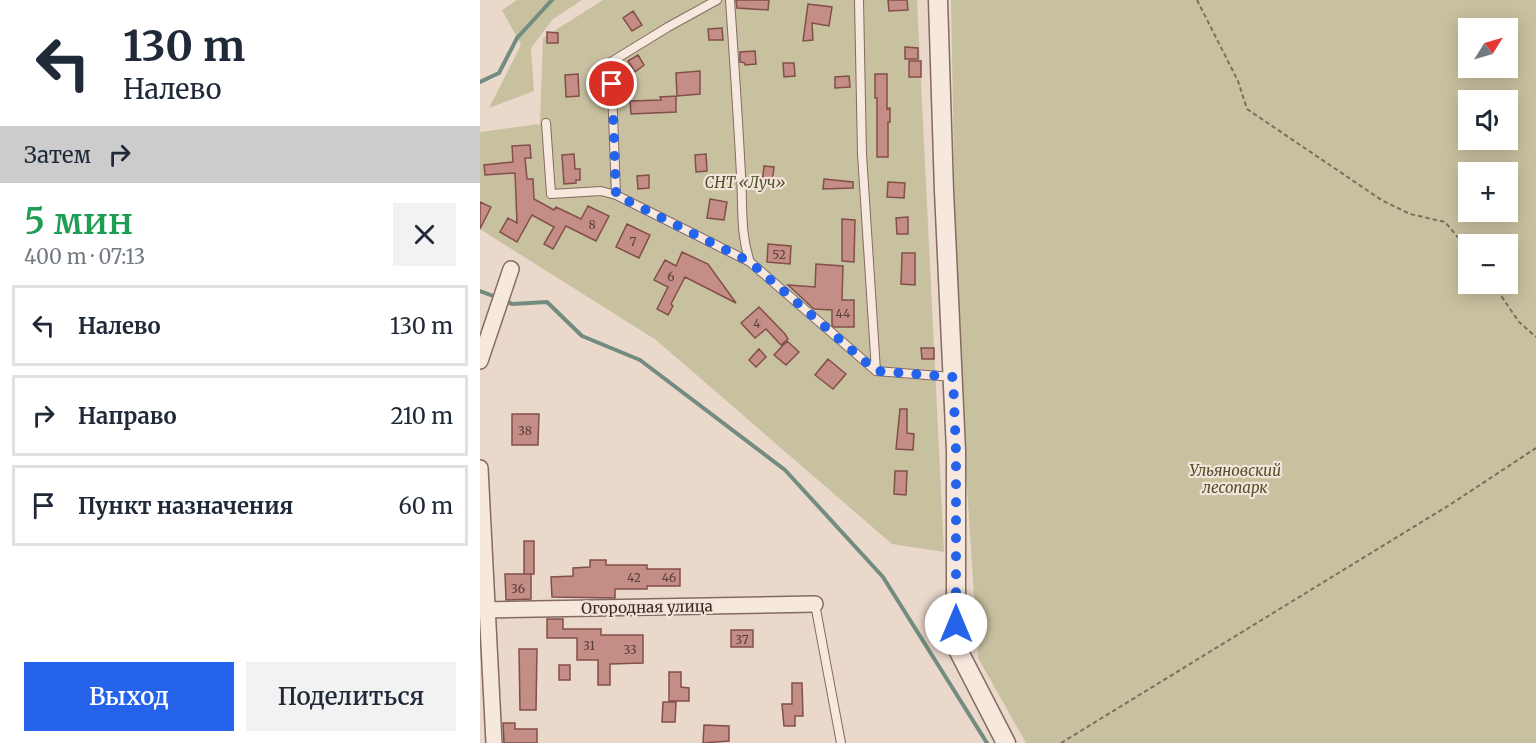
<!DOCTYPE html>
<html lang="ru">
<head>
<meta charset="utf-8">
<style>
	body { margin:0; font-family:Merriweather,serif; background:#f2f2f3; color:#1f2937; height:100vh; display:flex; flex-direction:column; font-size:22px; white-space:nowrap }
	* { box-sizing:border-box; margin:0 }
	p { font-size:20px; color:#747a83 }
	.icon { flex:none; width:33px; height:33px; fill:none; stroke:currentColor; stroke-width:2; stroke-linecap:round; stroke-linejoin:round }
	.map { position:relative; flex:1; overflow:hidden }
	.details { display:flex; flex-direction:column; background:#fff; width:480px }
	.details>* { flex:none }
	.top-card { background:#fff; color:#1f2937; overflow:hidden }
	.needle { width:39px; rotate:53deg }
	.tools { position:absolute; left:978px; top:18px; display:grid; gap:12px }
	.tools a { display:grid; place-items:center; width:60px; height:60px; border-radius:0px; background:#fff; box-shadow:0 3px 15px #0003; font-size:30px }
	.pin { position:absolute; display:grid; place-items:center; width:51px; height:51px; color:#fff; margin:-26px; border:3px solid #fff; border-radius:50%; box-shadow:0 2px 6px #0007 }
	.me { position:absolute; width:66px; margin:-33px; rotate:0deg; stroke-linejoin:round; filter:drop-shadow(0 0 4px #0008) }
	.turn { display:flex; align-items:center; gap:21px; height:126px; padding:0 24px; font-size:27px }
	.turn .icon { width:78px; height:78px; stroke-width:2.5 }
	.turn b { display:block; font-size:42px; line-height:51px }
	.then { display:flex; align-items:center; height:57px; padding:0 24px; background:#0003; gap:12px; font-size:22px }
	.round { display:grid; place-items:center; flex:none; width:63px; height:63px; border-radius:0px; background:#f2f2f3 }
	.headline { display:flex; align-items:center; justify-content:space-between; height:102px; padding:0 24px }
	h1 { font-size:36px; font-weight:600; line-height:45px; color:#1e9e55 }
	.primary-button { display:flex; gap:12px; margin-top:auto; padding:12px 24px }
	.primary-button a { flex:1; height:69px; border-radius:0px; background:#2563eb; color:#fff; font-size:24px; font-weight:600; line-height:69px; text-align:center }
	.primary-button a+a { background:#f2f2f3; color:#1f2937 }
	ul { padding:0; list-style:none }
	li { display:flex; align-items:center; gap:18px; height:81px; margin:0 12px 9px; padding:0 12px; border:3px solid #e0e1e3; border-radius:0px }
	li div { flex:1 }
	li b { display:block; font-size:22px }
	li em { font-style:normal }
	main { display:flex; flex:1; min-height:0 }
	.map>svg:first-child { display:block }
	.green { fill:#c8c1a0; fill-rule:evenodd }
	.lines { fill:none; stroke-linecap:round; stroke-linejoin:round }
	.stream { stroke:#728d7f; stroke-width:4 }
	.building { fill:#c48d85; stroke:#824f49; stroke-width:1.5 }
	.service-casing { stroke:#856a61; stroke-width:10 }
	.minor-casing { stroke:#856a61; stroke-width:18 }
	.tertiary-casing { stroke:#856a61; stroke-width:21 }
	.path { stroke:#856a61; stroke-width:2; stroke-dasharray:4.5 3; stroke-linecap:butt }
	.service { stroke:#f6e8dd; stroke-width:8 }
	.minor { stroke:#f6e8dd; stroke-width:15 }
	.tertiary { stroke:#f6e8dd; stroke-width:18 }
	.route { stroke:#2563eb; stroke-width:10; stroke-dasharray:0 18 }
	.labels { text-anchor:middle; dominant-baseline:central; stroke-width:4.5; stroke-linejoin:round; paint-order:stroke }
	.number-label { font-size:12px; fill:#5b403b }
	.park-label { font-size:15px; font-style:italic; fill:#52502b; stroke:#f3e4da }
	.street-label { font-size:15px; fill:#382722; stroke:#f3e4da }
</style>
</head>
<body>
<main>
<section class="details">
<div class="top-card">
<div class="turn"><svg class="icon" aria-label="left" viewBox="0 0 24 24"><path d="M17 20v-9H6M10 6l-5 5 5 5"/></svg><div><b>130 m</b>Налево</div></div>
<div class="then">Затем<svg class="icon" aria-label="right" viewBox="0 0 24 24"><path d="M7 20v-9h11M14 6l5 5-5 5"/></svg></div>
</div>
<div class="headline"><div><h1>5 мин</h1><p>400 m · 07:13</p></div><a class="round"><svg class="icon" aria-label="close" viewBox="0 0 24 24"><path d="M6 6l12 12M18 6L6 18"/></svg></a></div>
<ul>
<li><svg class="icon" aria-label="left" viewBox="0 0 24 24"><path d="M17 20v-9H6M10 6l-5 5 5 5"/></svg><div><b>Налево</b></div><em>130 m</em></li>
<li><svg class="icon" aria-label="right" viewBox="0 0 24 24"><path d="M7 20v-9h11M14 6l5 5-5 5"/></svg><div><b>Направо</b></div><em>210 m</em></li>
<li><svg class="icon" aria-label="arrive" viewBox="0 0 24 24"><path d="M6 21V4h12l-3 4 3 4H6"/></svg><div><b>Пункт назначения</b></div><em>60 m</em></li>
</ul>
<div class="primary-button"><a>Выход</a><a>Поделиться</a></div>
</section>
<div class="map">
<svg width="1056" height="743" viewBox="0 0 1056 743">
	<rect width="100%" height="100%" fill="#ead8cb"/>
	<!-- green -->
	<path class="green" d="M37 0H102L73 19 51 48 54 91 9 108 41 45 22 10Z
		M123 0H437L464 552 412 544 176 340 0 229V132L60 124 63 38Z
		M471 0H1056V743H546L498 658 477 332ZM988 28H1028V68H988ZM988 100H1028V140H988ZM988 172H1028V212H988ZM988 244H1028V284H988Z"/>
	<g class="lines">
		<!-- stream -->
		<path class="stream" d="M0 82 19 73 37 38 72 0
			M0 291 16 297
			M26 301 32 304 67 302 102 336 160 360 305 470 403 577 507 743"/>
	</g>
	<!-- building -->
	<path class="building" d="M256 0H289L288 10 257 8Z
		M408 0H427L428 10 409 11Z
		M328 4 352 7 349 26 332 23 333 40 323 41Z
		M153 11 162 25 152 31 143 18Z
		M242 28 243 40H229L228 29Z
		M67 32 78 33V43H67Z
		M425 47 438 48V59H425Z
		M275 51 276 64 265 65V63L260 62V52Z
		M158 55 164 65 155 72 148 61Z
		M429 61H441V77H429Z
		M303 63H314L315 76 304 77Z
		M220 71V94L197 96 196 73Z
		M98 74 99 96 86 97 85 75Z
		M395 74H407V109L410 108V122H408V157H397V98H395Z
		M369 76 370 87 355 88V77Z
		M196 96V112L151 114 150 101 181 100 180 97Z
		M50 145 51 158H45L47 179H53L54 199 74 210 76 207 101 219 108 206 129 216 116 241 86 226 73 249 64 244 74 227 52 215 37 242 20 232 28 218 37 223 35 173 5 175 4 165 33 162 32 146Z
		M94 154 95 169H100V180H96V183L84 184 82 155Z
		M226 154 227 171 216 172 215 155Z
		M284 166 294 167 292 184 282 183Z
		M169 175V188L158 189 157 176Z
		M344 179 373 182V188L343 189Z
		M408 182 425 183 424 198 407 197Z
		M230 199 247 202 244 220 227 218Z
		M0 202 11 207 0 229Z
		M428 217V234H417L416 218Z
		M362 219 375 220 374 262 362 261Z
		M147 224 170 235 159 258 136 247Z
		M288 244 311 246 310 264 287 262Z
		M202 252 228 264 256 303 205 277 191 304 193 306 188 315 177 309 188 287 174 280 185 260 196 266Z
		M422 253H435V285L421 284Z
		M336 264 363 266 362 300H374V327H354L352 325V310L334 309 308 285 335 287Z
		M279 307 305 334 308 339 301 345 286 329 275 338 261 323Z
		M307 341 319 352 306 365 294 355Z
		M441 348H454V359H442Z
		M279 349 286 357 276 367 269 360Z
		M348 359 366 374 353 389 335 375Z
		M420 409H427V433L434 434 433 450 416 449Z
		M32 414H59L58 445H32Z
		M415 471H427L426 495 414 494Z
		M44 541H54V574H44Z
		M110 560H126V565H167V569H200V586H167V589H135V598L72 597 71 577 93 576V568L110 567Z
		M25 574H51V599L26 600Z
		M67 619H83V629H121V635H163V663L130 664V685H118V660H97V638H67Z
		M251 630H273V647H251Z
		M39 649H57L56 710H40Z
		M79 665H90V680H79Z
		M189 672H201V687L209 688V701H189Z
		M312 683H322L323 716H315V726H304L302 704H312Z
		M183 702H196L195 722H182Z
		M23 723H35V729H57V743H24Z
		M224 725 249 726V741L223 743Z"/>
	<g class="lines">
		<defs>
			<path id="service" d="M237 0 188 27 131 62 136 195 270 262 396 371 473 377
				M250 0C254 58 258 117 261 175 263 205 260 234 270 262
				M379 0 382 154 396 371
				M66 123 71 194 121 191 136 195
				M335 604 361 743"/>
			<path id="minor" d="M0 361 31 269
				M0 468 14 743
				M0 610 335 604"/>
			<path id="tertiary" d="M458 0 464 191 476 451V646L526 743"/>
		</defs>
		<!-- service casing -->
		<use href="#service" class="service-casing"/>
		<!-- minor casing -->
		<use href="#minor" class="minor-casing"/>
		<!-- tertiary casing -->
		<use href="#tertiary" class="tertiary-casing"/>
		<!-- path -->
		<path class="path" d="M717 0 758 81 767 109 903 201 930 214 965 222 988 249
			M1013 284 1039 322 1056 337
			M581 743 971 504 1056 448"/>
		<!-- service -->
		<use href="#service" class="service"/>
		<!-- minor -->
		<use href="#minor" class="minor"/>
		<!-- tertiary -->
		<use href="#tertiary" class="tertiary"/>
	</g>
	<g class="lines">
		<!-- route -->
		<path class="route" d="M132 84 136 195 270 262 396 371 473 377 476 451V624"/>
	</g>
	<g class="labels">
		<!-- number labels -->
		<g class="number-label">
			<text x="112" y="224">8</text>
			<text x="153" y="241">7</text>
			<text x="299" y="254">52</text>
			<text x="191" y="276">6</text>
			<text x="363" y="313">44</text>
			<text x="277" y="323">4</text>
			<text x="45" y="430">38</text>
			<text x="154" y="577">42</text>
			<text x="189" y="577">46</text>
			<text x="38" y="588">36</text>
			<text x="262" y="639">37</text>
			<text x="109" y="645">31</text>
			<text x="150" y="649">33</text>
		</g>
		<!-- park labels -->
		<g class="park-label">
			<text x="265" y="182">СНТ «Луч»</text>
			<text x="755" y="470">Ульяновский<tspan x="755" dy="17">лесопарк</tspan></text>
		</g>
		<!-- street labels -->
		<g class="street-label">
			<text transform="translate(167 607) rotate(-1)">Огородная улица</text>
		</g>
	</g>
</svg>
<div class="tools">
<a><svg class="needle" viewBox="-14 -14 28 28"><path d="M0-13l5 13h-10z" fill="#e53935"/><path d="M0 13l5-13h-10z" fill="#747a83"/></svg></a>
<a><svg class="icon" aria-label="sound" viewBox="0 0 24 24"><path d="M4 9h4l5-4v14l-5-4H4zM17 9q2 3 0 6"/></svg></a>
<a>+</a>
<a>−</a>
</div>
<div class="pin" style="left:132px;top:84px;background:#d93025"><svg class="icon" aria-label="arrive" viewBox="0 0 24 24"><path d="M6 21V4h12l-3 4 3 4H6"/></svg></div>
<svg class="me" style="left:476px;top:624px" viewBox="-20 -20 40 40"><circle r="19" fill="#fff"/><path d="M0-13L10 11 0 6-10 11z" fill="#2563eb"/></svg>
</div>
</main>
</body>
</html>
